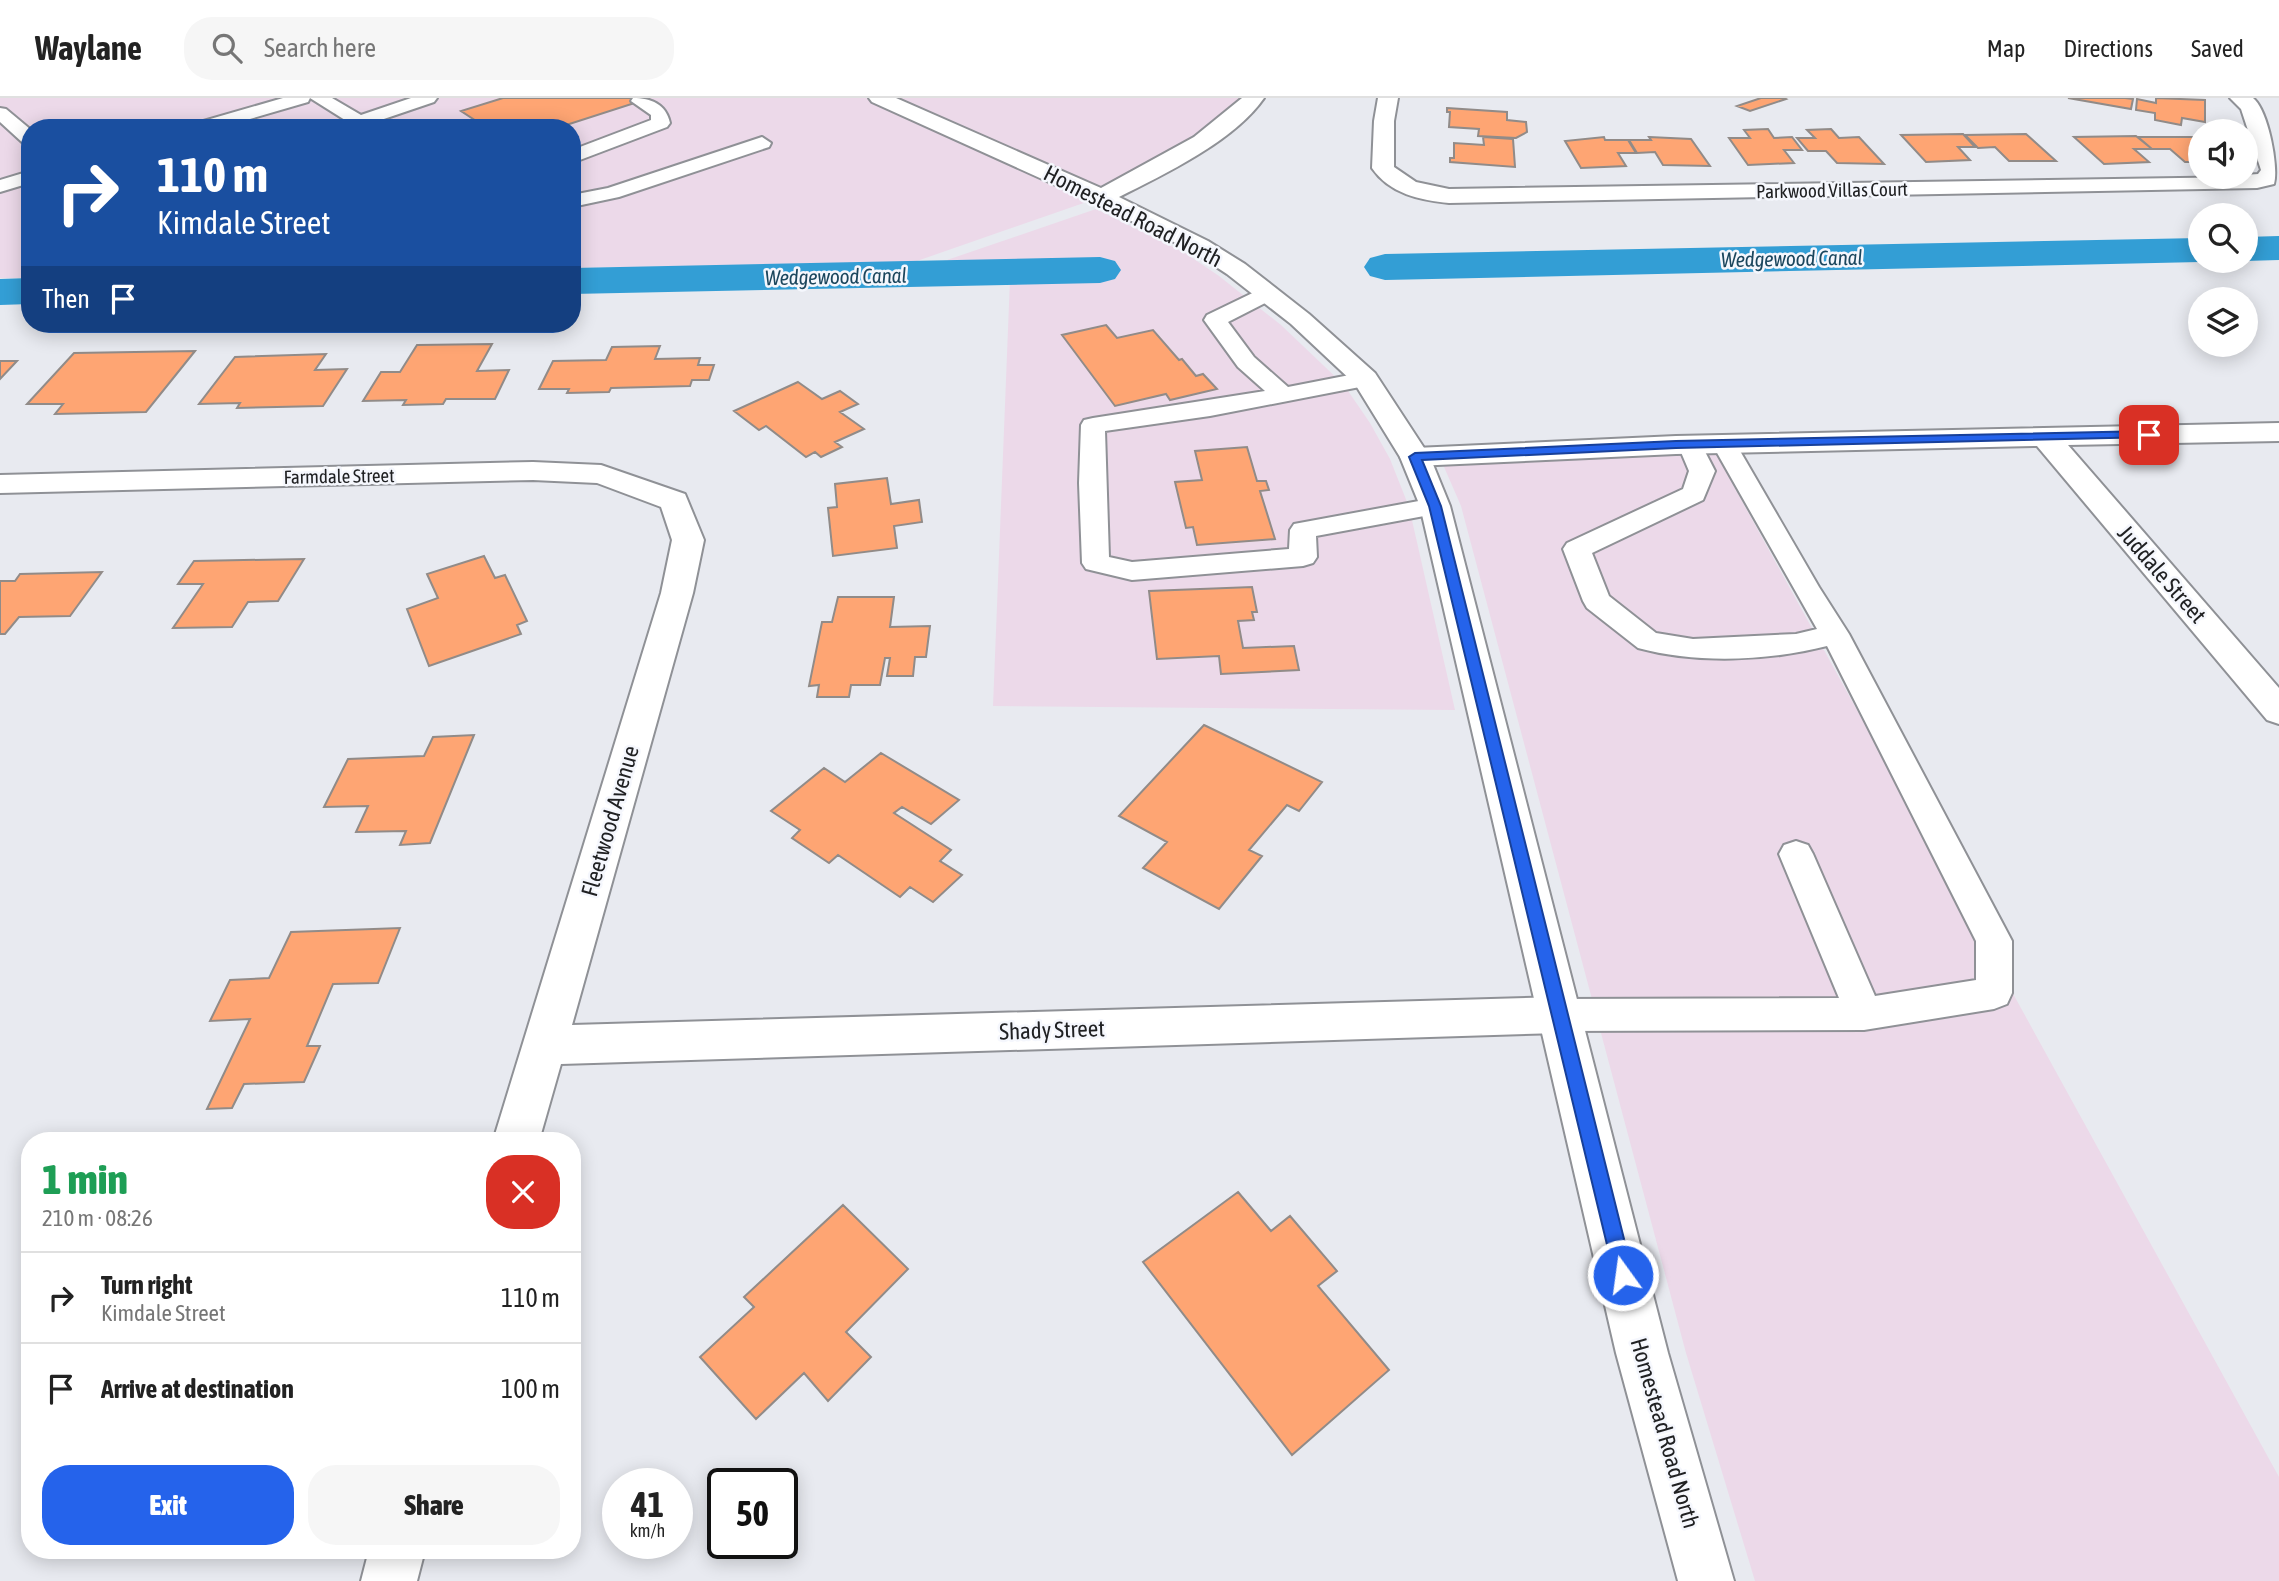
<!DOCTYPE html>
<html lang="en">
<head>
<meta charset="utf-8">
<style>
	body { margin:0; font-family:"Asap Condensed",sans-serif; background:#f6f6f6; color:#222; height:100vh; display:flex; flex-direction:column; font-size:26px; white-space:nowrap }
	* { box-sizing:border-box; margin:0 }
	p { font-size:23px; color:#767676 }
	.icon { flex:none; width:38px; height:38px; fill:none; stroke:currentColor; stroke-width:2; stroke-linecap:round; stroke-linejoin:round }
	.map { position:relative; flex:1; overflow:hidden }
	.panel { position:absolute; left:21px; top:1034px; width:560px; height:427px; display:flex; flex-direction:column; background:#fff; border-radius:28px; box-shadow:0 4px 18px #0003 }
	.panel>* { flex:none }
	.top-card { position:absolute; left:21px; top:21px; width:560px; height:214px; border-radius:28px; box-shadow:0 4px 18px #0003; background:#1a4fa0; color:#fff; overflow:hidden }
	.fabs { position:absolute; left:2188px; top:21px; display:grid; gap:14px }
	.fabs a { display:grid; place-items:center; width:70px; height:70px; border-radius:50%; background:#fff; box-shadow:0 4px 18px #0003; font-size:35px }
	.speed { position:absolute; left:602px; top:1370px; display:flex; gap:14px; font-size:35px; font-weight:700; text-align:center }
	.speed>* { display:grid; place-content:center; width:91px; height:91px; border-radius:50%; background:#fff; box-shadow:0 4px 18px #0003; line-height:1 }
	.speed small { font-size:18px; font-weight:400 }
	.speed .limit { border:4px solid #111; border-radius:10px; background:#fff; color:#111 }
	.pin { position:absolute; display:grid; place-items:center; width:60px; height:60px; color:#fff; margin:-30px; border-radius:14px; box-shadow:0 4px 10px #0006 }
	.me { position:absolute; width:77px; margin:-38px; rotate:346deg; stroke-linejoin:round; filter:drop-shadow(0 0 5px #0008) }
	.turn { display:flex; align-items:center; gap:24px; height:147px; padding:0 21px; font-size:32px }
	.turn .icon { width:91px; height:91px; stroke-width:2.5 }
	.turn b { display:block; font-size:49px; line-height:60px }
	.then { display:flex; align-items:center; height:66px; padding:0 21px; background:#0003; gap:14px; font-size:26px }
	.round { display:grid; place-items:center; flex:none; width:74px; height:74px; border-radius:28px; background:#f6f6f6 }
	.headline { display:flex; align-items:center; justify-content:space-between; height:119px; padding:0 21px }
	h1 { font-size:42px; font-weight:800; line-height:52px; color:#1e9e55 }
	.action { display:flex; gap:14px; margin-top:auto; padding:14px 21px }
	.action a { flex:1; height:80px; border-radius:28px; background:#2563eb; color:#fff; font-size:28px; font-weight:800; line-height:80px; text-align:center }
	.action a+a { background:#f6f6f6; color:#222 }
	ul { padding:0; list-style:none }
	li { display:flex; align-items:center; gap:21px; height:91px; padding:0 21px; border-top:2px solid #e0e0e0 }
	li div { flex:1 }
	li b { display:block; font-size:26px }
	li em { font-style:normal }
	header { display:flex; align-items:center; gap:42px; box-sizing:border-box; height:98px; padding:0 35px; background:#fff; border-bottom:2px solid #e0e0e0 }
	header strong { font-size:33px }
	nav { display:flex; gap:38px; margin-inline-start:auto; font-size:24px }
	.search { width:490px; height:63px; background:#f6f6f6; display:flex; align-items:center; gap:18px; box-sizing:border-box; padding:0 24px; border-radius:28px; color:#767676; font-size:26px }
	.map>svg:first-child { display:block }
	.commercial { fill:#ecd9e9 }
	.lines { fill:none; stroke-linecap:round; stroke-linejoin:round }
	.canal { fill:#339ed5; fill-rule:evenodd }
	.building { fill:#fea573; stroke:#918b88; stroke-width:2 }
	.lane-casing { stroke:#8f9196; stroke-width:4 }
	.street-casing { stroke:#8f9196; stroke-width:4 }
	.secondary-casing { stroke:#8f9196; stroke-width:4 }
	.lane { fill:#fff; fill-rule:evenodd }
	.street { fill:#fff; fill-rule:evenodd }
	.secondary { fill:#fff; fill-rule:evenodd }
	.route { fill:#2563eb; stroke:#184099; stroke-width:2 }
	.labels { text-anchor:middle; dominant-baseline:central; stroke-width:5; stroke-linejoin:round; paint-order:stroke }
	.far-street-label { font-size:19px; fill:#202123; stroke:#f5f7fd }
	.far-water-label { font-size:21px; font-style:italic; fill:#1b465d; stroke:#f5f7fd }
	.street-label { font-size:23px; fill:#202123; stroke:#f5f7fd }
</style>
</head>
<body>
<header>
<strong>Waylane</strong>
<div class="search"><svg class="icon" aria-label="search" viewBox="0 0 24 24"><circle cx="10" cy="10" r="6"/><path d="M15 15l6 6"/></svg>Search here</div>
<nav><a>Map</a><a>Directions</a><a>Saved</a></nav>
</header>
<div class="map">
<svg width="2279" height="1483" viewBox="0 0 2279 1483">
	<rect width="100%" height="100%" fill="#e8eaf0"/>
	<!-- commercial -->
	<path class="commercial" d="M0 0H1254L1241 13 1101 99 914 164 572 170V30H30V180H0Z
		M1096 111 1185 155 1219 178 1281 227 1344 287 1370 325 1390 361 1409 409 1455 612 993 608 1010 181 572 188V180L912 174Z
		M1710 345 2279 1379V1483H1755L1686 1255 1461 408 1438 355Z"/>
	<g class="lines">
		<!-- canal -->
		<path class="canal" d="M2279 138V162L2245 163H2242H2245V139Z
			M2200 140V163H2207L2200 164 1385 182 1370 178 1364 169 1370 160 1385 156Z
			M1100 159 1115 163 1121 172 1115 181 1100 185 572 196V170Z
			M30 180V206L0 207V181Z"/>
	</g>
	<!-- building -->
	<path class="building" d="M503 0H650L557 30H487L461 13Z
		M1761 0H1784L1786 1 1750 13 1737 8Z
		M2068 0H2125L2133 1 2131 11Z
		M2156 0 2205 2V24L2182 20 2181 27 2155 22V15L2136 12 2137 1 2156 5Z
		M1447 10 1507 14V22L1526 24 1527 34 1516 40 1478 38 1479 31 1449 29 1450 14H1447Z
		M1768 31 1774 40 1792 39 1802 52H1784L1794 65 1748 67 1729 40H1750L1744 32Z
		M1831 31 1839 40 1859 39 1884 66 1837 65 1826 53H1808L1797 40H1815L1807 32Z
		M1963 36 1975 49H1958L1970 62 1926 64 1901 37Z
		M2026 36 2056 63H2009L1995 49 1978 50 1965 37Z
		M2136 38 2152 51H2134L2149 64 2104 66 2074 39Z
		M1483 39 1513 41 1515 69 1450 64V60H1454V45L1484 47Z
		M1604 39 1605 42H1628L1636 55H1618L1626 68 1581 70 1565 43Z
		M1649 39 1691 41 1710 68 1663 67 1655 54 1637 55 1629 42H1651Z
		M2138 39H2200V64H2185L2170 51H2152Z
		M1106 227 1117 240 1153 232 1179 262 1182 261 1196 278 1203 276 1217 291 1170 302 1166 296 1115 308 1062 237Z
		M492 246 477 273 509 272 495 301H446L443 306 403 307 406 302 363 303 381 274H400L417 247Z
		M660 248 655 261 700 260 698 267H714L709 282H692L690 288 611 290 609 294 567 295 569 291H539L553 263 606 262 612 249Z
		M195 253 146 314 55 316 63 306H27L74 255Z
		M326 256 315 272 347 271 323 308 237 310 240 305 199 306 235 259Z
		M0 263H17L0 281Z
		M798 284 822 301 840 293 858 306 840 314 864 331 835 344 842 349 821 359 815 354 806 359 766 328 759 332 734 313Z
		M1247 349 1257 383H1266L1269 392 1260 393 1275 441 1197 447 1193 429 1186 430 1175 384 1202 382 1195 353Z
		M887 380 891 406 919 402 922 424 894 428 897 450 833 458 828 410 837 409 835 386Z
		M484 458 495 480 505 477 527 523 517 527 521 536 429 568 407 511 438 500 427 476Z
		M304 461 278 503 248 504 232 529 173 530 203 486H178L194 463Z
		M102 474 70 518 19 519 5 536H0V483H15L20 476Z
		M1252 489 1257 514H1252L1254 522 1238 523 1243 550 1294 548 1299 572 1221 576 1219 558 1157 561 1149 493Z
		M838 499H894L890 529 930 528 926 559H915L913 578H887L890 560H885L880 587H851L849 599H817L819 587 809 588 822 524H832Z
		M1204 627 1322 684 1299 713 1287 707 1249 752 1262 758 1219 811 1143 770 1167 744 1119 718Z
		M474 637 430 745 400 747 406 733 356 734 368 708 324 709 348 661 424 658 433 639Z
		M881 655 959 702 931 726 902 709 894 715 951 752 940 763 962 777 933 804 910 789 900 799 838 757 829 765 792 740 800 732 771 713 824 670 845 684Z
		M400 830 378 885 333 886 307 948H320L304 984 244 986 232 1010 207 1011 250 921 210 923 230 882 269 880 291 834Z
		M1238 1094 1271 1133 1290 1118 1337 1173 1318 1188 1389 1272 1292 1357 1143 1164Z
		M843 1107 908 1171 846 1234 871 1259 828 1303 804 1275 756 1321 700 1259 754 1209 744 1199Z"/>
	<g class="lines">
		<defs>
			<path id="lane" d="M283 0H332L361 17 411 0H437L434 4 375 24 381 30H330L345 22 310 0 308 4 219 30H190L193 26Z
				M633 0C651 0 666 6 670 25L667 29 572 65V52L651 22V17L631 3Z
				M0 10 6 11 30 31V46L23 45 0 24Z
				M762 39 771 45 769 49 619 99 572 109V97L608 90Z
				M30 73V85L0 94V82Z
				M1267 188 1275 190 1278 195 1275 200 1228 224 1254 259 1288 289 1365 274 1373 276 1377 281 1373 286 1365 288 1210 318 1105 333 1109 459 1132 464 1289 451 1290 432 1294 426 1435 400 1444 402 1448 408 1444 414 1435 416 1316 438 1317 459 1313 465 1303 468 1132 482 1086 471 1082 465 1079 385 1081 327 1084 322 1093 320 1265 293 1238 269 1204 222 1207 217Z
				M1724 339 1733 341 1736 346 1819 489 1849 536 2012 843V895L2007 906 1994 911 1864 932 1560 933 1547 928 1542 917 1547 906 1560 901 1839 900 1779 756 1784 747 1796 743 1808 747 1813 756 1875 898 1976 882V843L1827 548C1769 563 1696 566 1638 550L1587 510 1583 503 1563 451 1567 445 1683 391 1689 373 1678 347 1681 342 1690 340 1699 342 1715 373 1703 402 1592 455 1609 498 1656 535 1693 541 1796 536 1817 531 1712 346 1715 341Z"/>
			<path id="street" d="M1378 0H1398L1394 23V69L1416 84 1449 91 2245 79V77L2258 76 2261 72 2241 11 2230 0H2253C2268 12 2279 69 2274 86L2257 90 1449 105C1420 102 1390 96 1372 70L1374 23Z
				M2279 325V343L2068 347 2279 590V626L2267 622 2037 348 1676 356 1415 368 1405 365 1400 359 1405 353 1415 350 1676 338Z
				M533 364 601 367 685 396 704 442 693 495 572 927 1560 899 1575 904 1581 917 1575 930 1560 935 561 966 539 1043H493L661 495 672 442 661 409 597 385 533 382 0 395V377Z
				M369 1452H425L417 1483H361Z"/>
			<path id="secondary" d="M869 0H896L1101 90 1194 39 1242 0H1264C1234 43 1165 76 1119 99L1208 143 1245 166 1309 216 1375 275 1430 359 1450 408 1668 1255 1734 1483H1678L1616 1255 1420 408 1400 359 1355 286 1291 226 1227 176 1192 153 1093 104 872 4Z"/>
		</defs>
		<!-- lane casing -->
		<use href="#lane" class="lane-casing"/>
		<!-- street casing -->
		<use href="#street" class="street-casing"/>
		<!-- secondary casing -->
		<use href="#secondary" class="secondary-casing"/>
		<!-- lane -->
		<use href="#lane" class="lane"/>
		<!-- street -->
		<use href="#street" class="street"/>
		<!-- secondary -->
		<use href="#secondary" class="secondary"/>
	</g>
	<!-- route -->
	<path class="route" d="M2149 333 2155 337 2153 339 1676 350 1422 362 1441 408 1633 1177 1630 1184 1623 1187 1616 1184 1429 408 1409 359 1415 355 1676 343Z"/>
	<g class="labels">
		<!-- far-street labels -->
		<g class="far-street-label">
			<text transform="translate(1832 92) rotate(-1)">Parkwood Villas Court</text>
			<text transform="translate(339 378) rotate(-1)">Farmdale Street</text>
		</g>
		<!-- far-water labels -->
		<g class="far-water-label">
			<text transform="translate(1792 160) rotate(-1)">Wedgewood Canal</text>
			<text transform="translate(836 178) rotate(-1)">Wedgewood Canal</text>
		</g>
		<!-- street labels -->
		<g class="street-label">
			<text transform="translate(1133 118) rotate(27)">Homestead Road North</text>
			<text transform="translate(2162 476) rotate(49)">Juddale Street</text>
			<text transform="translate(610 723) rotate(-74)">Fleetwood Avenue</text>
			<text transform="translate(1052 932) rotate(-2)">Shady Street</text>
			<text transform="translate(1665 1335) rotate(74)">Homestead Road North</text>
		</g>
	</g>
</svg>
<div class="fabs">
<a><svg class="icon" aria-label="sound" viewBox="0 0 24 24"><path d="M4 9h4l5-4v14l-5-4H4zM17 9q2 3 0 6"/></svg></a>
<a><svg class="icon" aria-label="search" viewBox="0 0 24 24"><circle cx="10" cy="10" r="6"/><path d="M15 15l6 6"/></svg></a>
<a><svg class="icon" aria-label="layers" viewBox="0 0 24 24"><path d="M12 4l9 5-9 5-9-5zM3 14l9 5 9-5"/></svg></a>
</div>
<div class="speed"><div>41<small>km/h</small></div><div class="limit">50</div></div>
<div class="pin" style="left:2149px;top:337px;background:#d93025"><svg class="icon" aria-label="arrive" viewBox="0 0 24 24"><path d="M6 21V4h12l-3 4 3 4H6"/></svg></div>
<svg class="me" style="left:1623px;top:1177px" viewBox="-20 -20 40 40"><circle r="17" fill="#2563eb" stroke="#fff" stroke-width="3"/><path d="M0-11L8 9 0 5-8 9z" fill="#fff"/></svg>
<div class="top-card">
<div class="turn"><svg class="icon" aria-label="right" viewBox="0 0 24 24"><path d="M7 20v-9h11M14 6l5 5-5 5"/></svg><div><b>110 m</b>Kimdale Street</div></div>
<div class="then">Then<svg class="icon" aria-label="arrive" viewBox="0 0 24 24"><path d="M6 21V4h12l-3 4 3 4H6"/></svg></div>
</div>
<section class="panel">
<div class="headline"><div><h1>1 min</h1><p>210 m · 08:26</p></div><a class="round" style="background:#d93025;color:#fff"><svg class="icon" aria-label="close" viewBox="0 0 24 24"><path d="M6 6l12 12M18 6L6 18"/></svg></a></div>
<ul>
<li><svg class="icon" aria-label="right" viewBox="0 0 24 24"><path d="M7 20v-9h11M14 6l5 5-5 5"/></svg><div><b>Turn right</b><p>Kimdale Street</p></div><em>110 m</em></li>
<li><svg class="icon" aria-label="arrive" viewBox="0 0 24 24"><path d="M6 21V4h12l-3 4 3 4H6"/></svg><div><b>Arrive at destination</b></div><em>100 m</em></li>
</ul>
<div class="action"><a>Exit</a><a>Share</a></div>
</section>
</div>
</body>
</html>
